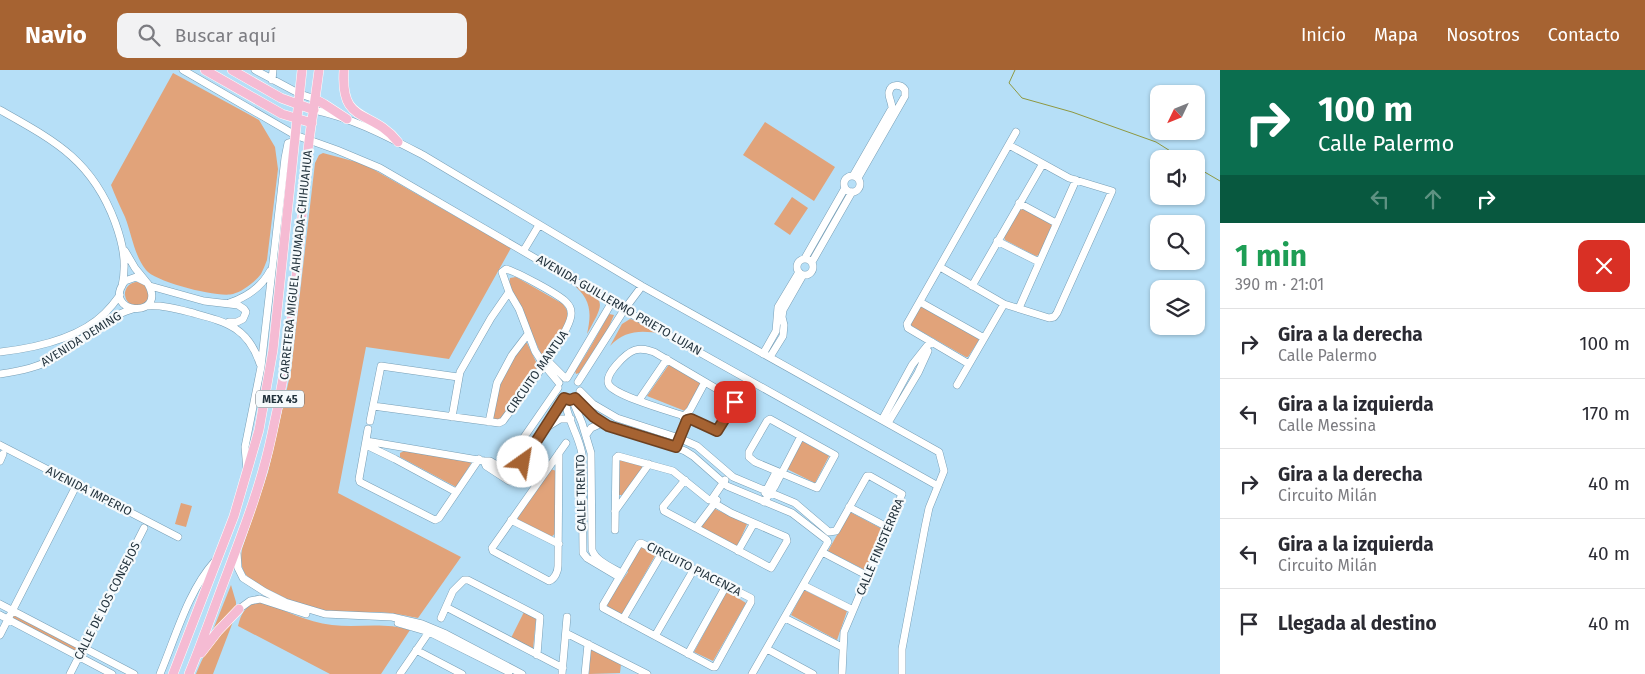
<!DOCTYPE html>
<html lang="es">
<head>
<meta charset="utf-8">
<style>
	body { margin:0; font-family:"Fira Sans",sans-serif; background:#f2f2f3; color:#2b2b33; height:100vh; display:flex; flex-direction:column; font-size:19px; white-space:nowrap }
	* { box-sizing:border-box; margin:0 }
	p { font-size:16px; color:#7c7c81 }
	.icon { flex:none; width:28px; height:28px; fill:none; stroke:currentColor; stroke-width:2; stroke-linecap:round; stroke-linejoin:round }
	.map { position:relative; flex:1; overflow:hidden }
	.drawer { display:flex; flex-direction:column; background:#fff; width:425px }
	.drawer>* { flex:none }
	.guide { background:#0b6e4f; color:#fff; overflow:hidden }
	.needle { width:32px; rotate:227deg }
	.buttons { position:absolute; left:1150px; top:15px; display:grid; gap:10px }
	.buttons a { display:grid; place-items:center; width:55px; height:55px; border-radius:10px; background:#fff; box-shadow:0 1px 4px #0004; font-size:25px }
	.pin { position:absolute; display:grid; place-items:center; width:42px; height:42px; color:#fff; margin:-21px; border-radius:10px; box-shadow:0 2px 8px #0006 }
	.me { position:absolute; width:55px; margin:-28px; rotate:32deg; stroke-linejoin:round; filter:drop-shadow(0 0 4px #0008) }
	.turn { display:flex; align-items:center; gap:18px; height:105px; padding:0 15px; font-size:22px }
	.turn .icon { width:65px; height:65px; stroke-width:2.5 }
	.turn b { display:block; font-size:35px; line-height:42px }
	.lanes { display:flex; align-items:center; height:48px; padding:0 15px; background:#0003; justify-content:center; gap:25px; direction:ltr }
	.lanes .off { opacity:.35 }
	.round { display:grid; place-items:center; flex:none; width:52px; height:52px; border-radius:10px; background:#f2f2f3 }
	.headline { display:flex; align-items:center; justify-content:space-between; height:85px; padding:0 15px }
	h1 { font-size:30px; font-weight:700; line-height:38px; color:#1e9e55 }
	ul { padding:0; list-style:none }
	li { display:flex; align-items:center; gap:15px; height:70px; padding:0 15px; border-top:1px solid #e1e1e2 }
	li div { flex:1 }
	li b { display:block; font-size:19px }
	li em { font-style:normal }
	header { display:flex; align-items:center; gap:30px; box-sizing:border-box; height:70px; padding:0 25px; background:#a66332; color:#fff }
	header strong { font-size:24px }
	nav { display:flex; gap:28px; margin-inline-start:auto; font-size:18px }
	.search { width:350px; height:45px; background:#f2f2f3; display:flex; align-items:center; gap:12px; box-sizing:border-box; padding:0 18px; border-radius:10px; color:#7c7c81; font-size:19px }
	main { display:flex; flex:1; min-height:0 }
	.map>svg:first-child { display:block }
	.green { fill:#e1a37a }
	.lines { fill:none; stroke-linecap:round; stroke-linejoin:round }
	.stream { stroke:#8f9841; stroke-width:1 }
	.minor-casing { stroke:#789fb6; stroke-width:8 }
	.major-casing { stroke:#fff; stroke-width:10 }
	.minor { stroke:#fff; stroke-width:7 }
	.major { stroke:#f5bbd3; stroke-width:9 }
	.route-casing { stroke:#6c4020; stroke-width:12 }
	.route { stroke:#a66332; stroke-width:9 }
	.labels { text-anchor:middle; dominant-baseline:central; stroke-width:4.5; stroke-linejoin:round; paint-order:stroke }
	.shield { fill:#f6fafc; stroke:#626f76; stroke-width:1 }
	.shield-label { font-size:11px; font-weight:bold; fill:#23333d }
	.street-label { font-size:12px; fill:#23333d; stroke:#f6fafc }
</style>
</head>
<body>
<header>
<strong>Navio</strong>
<div class="search"><svg class="icon" aria-label="search" viewBox="0 0 24 24"><circle cx="10" cy="10" r="6"/><path d="M15 15l6 6"/></svg>Buscar aquí</div>
<nav><a>Inicio</a><a>Mapa</a><a>Nosotros</a><a>Contacto</a></nav>
</header>
<main>
<div class="map">
<svg width="1220" height="604" viewBox="0 0 1220 604">
	<rect width="100%" height="100%" fill="#b6dff7"/>
	<!-- green -->
	<path class="green" d="M173 3 259 50 275 77 278 99 267 190C265 195 263 200 261 204 255 212 242 222 233 224 218 228 155 212 146 200 134 185 132 165 125 147 120 136 115 126 111 115Z
		M765 52 835 97 814 131 743 85Z
		M323 83 364 94 511 178 449 289 366 277 338 423 461 487 418 548C403 545 388 542 372 542 352 542 334 543 314 539 299 535 285 528 271 521 249 511 238 505 242 479L268 402 291 301 315 93 319 85Z
		M792 127 808 138 790 165 774 154Z
		M1023 139 1049 152 1052 155 1039 185 1036 186 1005 170 1004 167 1020 140Z
		M516 207 563 234 568 242 566 255 545 285 541 284 509 213 510 208Z
		M125 224a12 12 0 1 1 24 0a12 12 0 1 1-24 0Z
		M571 213C608 230 605 231 587 264 592 242 591 228 571 213Z
		M920 237H923L978 268 979 270 968 287H966L912 256 910 253Z
		M609 244 614 245 608 259 579 303 576 304 575 301C588 283 598 263 609 244Z
		M630 249 636 251 662 264C642 260 625 260 610 276L622 254Z
		M523 273H527L538 296 505 345 498 350 494 349 492 345 499 314Z
		M670 293 702 313 685 341 647 326Z
		M802 371 829 386 815 413 787 399Z
		M404 381 472 392 456 417 400 387V383Z
		M621 388 641 395 643 399 624 425H618V391Z
		M551 399 556 401V463L551 467 518 450V446Z
		M181 433 192 436 186 457 175 454Z
		M713 438 747 454 737 477 700 457Z
		M850 442 884 460 865 500 828 481Z
		M644 476 656 484 622 544C615 542 610 540 606 534L628 502 626 497 640 478Z
		M231 515 236 532V539L211 565Z
		M804 520 847 541 837 570 791 545Z
		M727 521 746 533 713 591 694 582Z
		M256 532H262C285 540 306 552 332 555 358 558 385 552 410 560L381 604H330L238 556C241 544 244 538 256 532Z
		M524 542 536 549 533 579 511 568Z
		M13 545 78 578 76 582 11 549Z
		M234 549 213 604H196C207 577 214 569 234 549Z
		M591 578 621 594 620 603 589 604Z"/>
	<g class="lines">
		<!-- stream -->
		<path class="stream" d="M1015 0 1009 13 1022 28 1072 42 1156 72 1183 89
			M1196 97 1220 111"/>
		<defs>
			<path id="minor" d="M183 0 295 65 337 80 380 98 624 240 938 416
				M255 0 300 24 315 29
				M272 10 273 0
				M0 40C55 71 92 90 115 152 123 174 127 193 122 216
				M314 40C353 48 388 67 423 85L642 216 939 382 944 401 929 438 925 457 902 579V604
				M853 106 892 38C892 32 888 27 889 22 891 13 901 14 905 20V26L858 108
				M844 114a8 8 0 1 1 16 0a8 8 0 1 1-16 0Z
				M1019 133 1056 153
				M997 171 1039 192
				M524 180 539 155
				M125 181 135 198 148 214C168 250 100 244 125 211L136 207 146 212
				M805 188 845 118
				M797 197a8 8 0 1 1 16 0a8 8 0 1 1-16 0Z
				M812 192 852 122
				M940 197 1004 234 1049 248 1054 247 1057 243 1112 121 1069 108 1009 75
				M150 216 204 231 238 235 244 239 246 242 243 249 237 252H229
				M972 216 1042 95
				M920 232 984 268
				M229 233C247 227 261 218 270 201
				M147 236C163 235 177 239 193 243 226 252 248 257 260 294
				M1019 238 1076 110
				M0 282C35 278 79 269 105 243 110 238 115 232 120 225
				M763 284 776 261 778 237 799 202
				M770 287 783 266 784 255 782 247 783 240 803 205
				M543 289 547 290 565 308
				M969 294 913 261 908 258 907 254 1016 62
				M0 304C21 301 40 297 58 286 84 270 104 247 133 239
				M567 308 612 232
				M578 312 624 240 642 216
				M957 315 1004 234
				M580 321 593 334 617 348 679 368 697 376 733 407 795 433 829 462 836 461 867 406H870L902 424 844 562 842 604
				M575 328 594 347 602 353 618 360 672 376 685 381 693 386 727 416 792 443 827 470 828 472 822 482 752 604
				M565 329C566 348 579 365 582 384L583 483 587 488 619 507
				M572 329 582 353 591 383 592 480C596 491 611 497 621 503
				M639 330 667 289
				M373 336 499 353 503 351C515 334 575 259 571 242 571 238 569 235 566 232 558 224 517 202 506 199L502 202 509 222 519 239 535 281 544 295 559 313
				M452 347 460 302 491 248 509 222
				M683 347 690 340 705 312
				M770 349 835 385 817 418 755 392 749 387V382L767 351Z
				M882 350 912 295 927 276 932 272
				M370 351 381 296 458 307
				M489 352 497 313 512 285 528 264
				M888 353 918 303 928 281
				M547 357 560 349H571
				M368 359 359 409 360 412 435 450 439 448 479 389
				M586 365 591 358 602 353
				M366 371 484 391H490L502 398
				M678 371 686 351 688 349 716 361H718C724 352 735 339 734 329L654 282C648 280 642 278 635 280 626 283 603 305 609 315 616 326 669 341 684 346
				M0 375 178 467
				M366 375 395 389 456 422
				M559 383 558 496C558 501 555 509 549 511L493 481 492 478 566 373
				M526 388 545 402
				M0 391 3 384
				M484 391 486 396 509 411 526 388 563 328
				M523 392 542 406
				M247 400 245 377 261 297 285 88 288 73 295 71
				M500 402 558 318
				M685 410 663 437 664 441 771 498 787 471 786 467 731 443 714 433
				M765 423 776 402
				M764 432 775 416 801 366
				M849 437 889 458
				M615 441 649 394
				M511 450 559 474
				M696 458 717 430
				M615 460 616 388 618 386 673 401 709 430 712 429 725 410
				M641 473 751 528V532L715 597H713L603 538V535L639 474Z
				M738 481 754 453
				M237 482 238 498 243 508 265 522 285 532 325 544 392 547 422 554 446 564 522 604
				M822 482 868 506
				M803 515 853 540
				M0 534 134 604
				M446 537 563 598
				M239 539 250 531 260 529 306 544
				M0 545 112 604
				M441 548 453 521 464 510H468L540 547 537 585
				M785 548 842 577
				M623 549 662 483
				M398 553 429 562 509 602
				M566 563 647 604
				M0 565 74 420
				M655 566 694 499
				M767 579 813 604
				M416 580 462 604
				M688 584 726 516
				M70 604 144 458
				M160 604C176 566 188 521 215 491
				M400 604 431 559
				M562 604 567 547
				M585 604 588 574"/>
			<path id="major" d="M205 0 282 44 312 53
				M232 0 281 28 314 40
				M344 0C340 56 371 38 398 72
				M315 29 324 34 347 49
				M201 583 218 561 239 539
				M173 604 234 446 259 360 273 280 302 0
				M189 604C203 570 215 535 228 501 245 456 262 412 272 364 294 268 299 169 309 71 312 48 316 24 319 0"/>
		</defs>
		<!-- minor casing -->
		<use href="#minor" class="minor-casing"/>
		<!-- major casing -->
		<use href="#major" class="major-casing"/>
		<!-- minor -->
		<use href="#minor" class="minor"/>
		<!-- major -->
		<use href="#major" class="major"/>
	</g>
	<g class="lines">
		<defs>
			<path id="route" d="M523 392 564 328 570 330 575 328 594 347 608 356 676 377 687 350 691 349 717 361 735 332"/>
		</defs>
		<!-- route casing -->
		<use href="#route" class="route-casing"/>
		<!-- route -->
		<use href="#route" class="route"/>
	</g>
	<g class="labels">
		<!-- shield labels -->
		<rect class="shield" x="256" y="320.5" width="48" height="17" rx="4"/>
		<g class="shield-label">
			<text x="280" y="329">MEX 45</text>
		</g>
		<!-- street labels -->
		<g class="street-label">
			<text transform="translate(296 195) rotate(-84)">CARRETERA MIGUEL AHUMADA-CHIHUAHUA</text>
			<text transform="translate(619 235) rotate(30)">AVENIDA GUILLERMO PRIETO LUJAN</text>
			<text transform="translate(81 269) rotate(-32)">AVENIDA DEMING</text>
			<text transform="translate(537 302) rotate(-55)">CIRCUITO MANTUA</text>
			<text transform="translate(89 421) rotate(27)">AVENIDA IMPERIO</text>
			<text transform="translate(581 423) rotate(-91)">CALLE TRENTO</text>
			<text transform="translate(880 477) rotate(-67)">CALLE FINISTERRRA</text>
			<text transform="translate(694 499) rotate(27)">CIRCUITO PIACENZA</text>
			<text transform="translate(107 531) rotate(-63)">CALLE DE LOS CONSEJOS</text>
		</g>
	</g>
</svg>
<div class="buttons">
<a><svg class="needle" viewBox="-14 -14 28 28"><path d="M0-13l5 13h-10z" fill="#e53935"/><path d="M0 13l5-13h-10z" fill="#7c7c81"/></svg></a>
<a><svg class="icon" aria-label="sound" viewBox="0 0 24 24"><path d="M4 9h4l5-4v14l-5-4H4zM17 9q2 3 0 6"/></svg></a>
<a><svg class="icon" aria-label="search" viewBox="0 0 24 24"><circle cx="10" cy="10" r="6"/><path d="M15 15l6 6"/></svg></a>
<a><svg class="icon" aria-label="layers" viewBox="0 0 24 24"><path d="M12 4l9 5-9 5-9-5zM3 14l9 5 9-5"/></svg></a>
</div>
<div class="pin" style="left:735px;top:332px;background:#d93025"><svg class="icon" aria-label="arrive" viewBox="0 0 24 24"><path d="M6 21V4h12l-3 4 3 4H6"/></svg></div>
<svg class="me" style="left:523px;top:392px" viewBox="-20 -20 40 40"><circle r="19" fill="#fff"/><path d="M0-13L10 11 0 6-10 11z" fill="#a66332"/></svg>
</div>
<section class="drawer">
<div class="guide">
<div class="turn"><svg class="icon" aria-label="right" viewBox="0 0 24 24"><path d="M7 20v-9h11M14 6l5 5-5 5"/></svg><div><b>100 m</b>Calle Palermo</div></div>
<div class="lanes"><svg class="icon off" aria-label="left" viewBox="0 0 24 24"><path d="M17 20v-9H6M10 6l-5 5 5 5"/></svg><svg class="icon off" aria-label="ahead" viewBox="0 0 24 24"><path d="M12 20V5M6 11l6-6 6 6"/></svg><svg class="icon" aria-label="right" viewBox="0 0 24 24"><path d="M7 20v-9h11M14 6l5 5-5 5"/></svg></div>
</div>
<div class="headline"><div><h1>1 min</h1><p>390 m · 21:01</p></div><a class="round" style="background:#d93025;color:#fff"><svg class="icon" aria-label="close" viewBox="0 0 24 24"><path d="M6 6l12 12M18 6L6 18"/></svg></a></div>
<ul>
<li><svg class="icon" aria-label="right" viewBox="0 0 24 24"><path d="M7 20v-9h11M14 6l5 5-5 5"/></svg><div><b>Gira a la derecha</b><p>Calle Palermo</p></div><em>100 m</em></li>
<li><svg class="icon" aria-label="left" viewBox="0 0 24 24"><path d="M17 20v-9H6M10 6l-5 5 5 5"/></svg><div><b>Gira a la izquierda</b><p>Calle Messina</p></div><em>170 m</em></li>
<li><svg class="icon" aria-label="right" viewBox="0 0 24 24"><path d="M7 20v-9h11M14 6l5 5-5 5"/></svg><div><b>Gira a la derecha</b><p>Circuito Milán</p></div><em>40 m</em></li>
<li><svg class="icon" aria-label="left" viewBox="0 0 24 24"><path d="M17 20v-9H6M10 6l-5 5 5 5"/></svg><div><b>Gira a la izquierda</b><p>Circuito Milán</p></div><em>40 m</em></li>
<li><svg class="icon" aria-label="arrive" viewBox="0 0 24 24"><path d="M6 21V4h12l-3 4 3 4H6"/></svg><div><b>Llegada al destino</b></div><em>40 m</em></li>
</ul>
</section>
</main>
</body>
</html>
